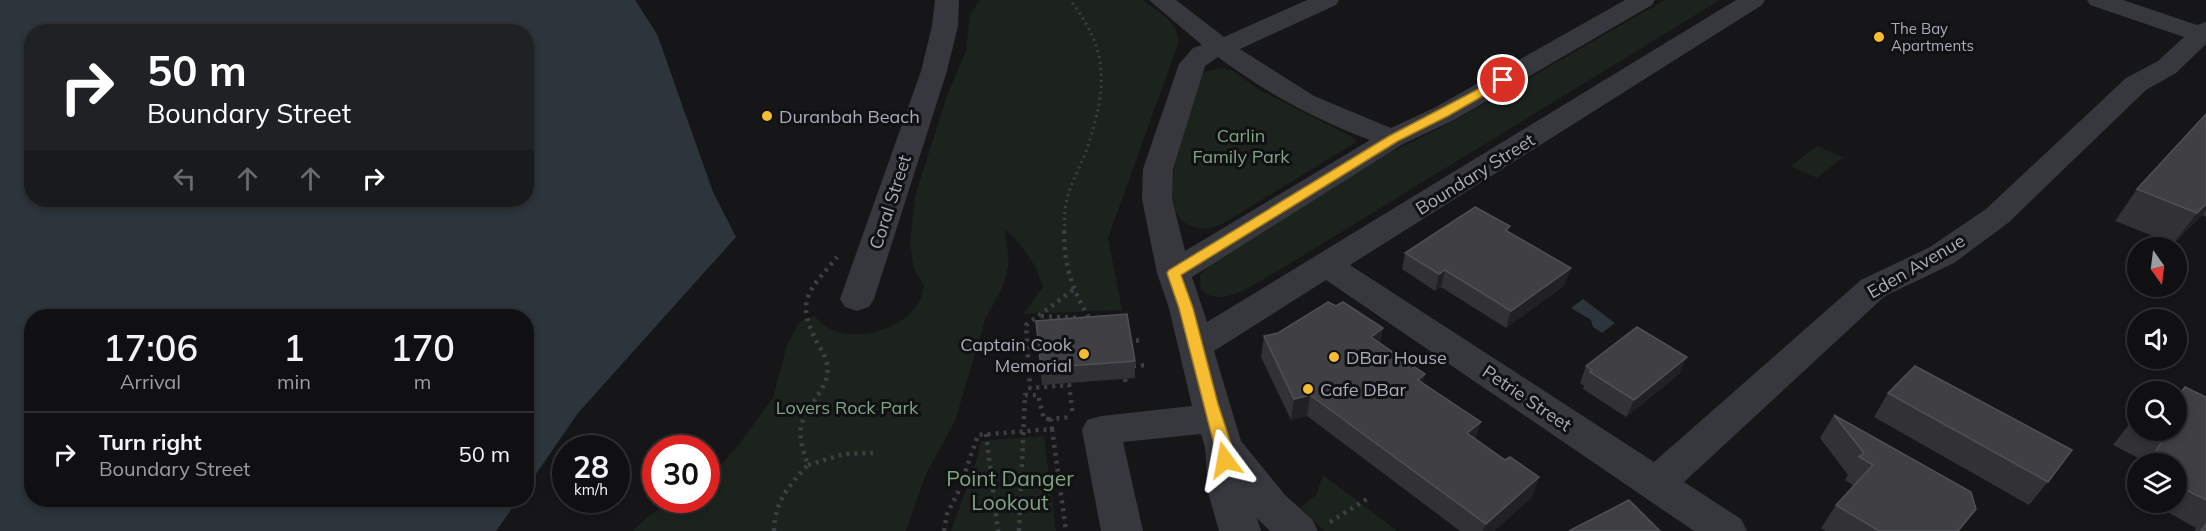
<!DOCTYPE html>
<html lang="en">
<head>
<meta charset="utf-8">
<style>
	body { margin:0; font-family:Mulish,sans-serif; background:#1e1e20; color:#f1f3f6; height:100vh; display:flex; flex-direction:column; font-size:22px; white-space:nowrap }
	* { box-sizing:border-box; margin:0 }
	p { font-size:20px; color:#9c9d9f }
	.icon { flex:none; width:33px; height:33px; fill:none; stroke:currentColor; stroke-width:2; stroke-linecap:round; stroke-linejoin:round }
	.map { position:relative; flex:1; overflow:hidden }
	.side { position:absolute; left:24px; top:309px; width:510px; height:198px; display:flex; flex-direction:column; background:#101012; border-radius:24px; box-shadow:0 3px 9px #0003,0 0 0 2px #303032 }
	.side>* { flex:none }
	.hud { position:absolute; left:24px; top:24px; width:510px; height:183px; border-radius:24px; box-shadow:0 3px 9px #0003,0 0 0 2px #303032; background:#202124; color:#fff; overflow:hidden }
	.needle { width:39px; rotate:166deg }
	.tools { position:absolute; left:2127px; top:237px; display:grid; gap:12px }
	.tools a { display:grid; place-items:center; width:60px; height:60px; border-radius:50%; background:#101012; box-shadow:0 3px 9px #0003,0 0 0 2px #303032; font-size:30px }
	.speed { position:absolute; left:552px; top:435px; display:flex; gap:12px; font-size:30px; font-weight:700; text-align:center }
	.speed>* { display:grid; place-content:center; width:78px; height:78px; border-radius:50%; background:#101012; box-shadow:0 3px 9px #0003,0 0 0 2px #303032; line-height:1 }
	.speed small { font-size:15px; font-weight:400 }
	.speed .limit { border:9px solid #d22; background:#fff; color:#111 }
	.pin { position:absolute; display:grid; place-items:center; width:51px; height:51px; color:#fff; margin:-26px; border:3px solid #fff; border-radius:50%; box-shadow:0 2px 6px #0007 }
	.me { position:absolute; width:66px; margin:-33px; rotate:347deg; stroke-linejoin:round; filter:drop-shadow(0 0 4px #0008) }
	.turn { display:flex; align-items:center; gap:21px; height:126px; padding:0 24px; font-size:27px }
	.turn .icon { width:78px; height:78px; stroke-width:2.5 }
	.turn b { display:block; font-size:42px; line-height:51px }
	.lanes { display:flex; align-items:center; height:57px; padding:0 24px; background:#0003; justify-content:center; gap:30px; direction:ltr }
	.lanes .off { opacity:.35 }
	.eta { display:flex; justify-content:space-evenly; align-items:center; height:102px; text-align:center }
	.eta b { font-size:36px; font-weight:600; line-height:42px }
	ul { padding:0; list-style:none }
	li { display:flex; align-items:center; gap:18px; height:84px; padding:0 24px; border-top:2px solid #303032 }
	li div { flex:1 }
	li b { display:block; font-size:22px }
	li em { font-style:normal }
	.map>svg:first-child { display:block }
	.green { fill:#1c231d }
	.water { fill:#2c343c; fill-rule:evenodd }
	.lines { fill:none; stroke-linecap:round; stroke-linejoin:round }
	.path-far1 { stroke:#3d3f44; stroke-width:3; stroke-dasharray:2 4; stroke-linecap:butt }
	.path { stroke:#3d3f44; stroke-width:4.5; stroke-dasharray:3 5; stroke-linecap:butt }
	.minor { fill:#37383d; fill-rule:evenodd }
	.wall { fill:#323236 }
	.shaded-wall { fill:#212124 }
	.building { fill:#3f3f44; stroke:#4f5056; stroke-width:1.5 }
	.route { fill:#f6bd30; stroke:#a07b1f; stroke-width:1.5 }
	.poi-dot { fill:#f6bd30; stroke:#111113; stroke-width:2 }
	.labels { text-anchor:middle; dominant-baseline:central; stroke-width:6; stroke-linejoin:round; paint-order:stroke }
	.far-poi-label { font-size:15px; fill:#a8acb8; stroke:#111113; text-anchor:start }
	.poi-label { font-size:18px; fill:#a8acb8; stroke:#111113; text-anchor:start }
	.park-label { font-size:18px; fill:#7ea483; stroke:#111113 }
	.street-label { font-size:18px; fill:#a8acb8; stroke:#111113 }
	.near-park-label { font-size:21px; fill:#7ea483; stroke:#111113 }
</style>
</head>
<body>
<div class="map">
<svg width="2206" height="531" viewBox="0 0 2206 531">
	<rect width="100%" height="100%" fill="#161618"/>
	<!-- green -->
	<path class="green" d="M980 0H1143L1168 19 1175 28 1179 41 1108 238 1122 310 1023 314 1043 287C1037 264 1022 245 1005 229L1009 264 1002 288 985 320 955 421 926 474 906 531H633C657 506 672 500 706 500L707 479 737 447 773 398 787 345 800 321 814 316C819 320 823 325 828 328 857 343 903 330 919 302 922 297 923 291 924 285L914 269 910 244 915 196 947 96 966 51 970 14Z
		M1665 0H1720L1276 272C1255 283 1223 309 1201 290L1200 275 1213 261 1389 153 1456 120Z
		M1220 68 1232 70 1256 88 1356 139V142L1224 223C1211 229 1203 231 1189 225 1148 209 1193 104 1202 73Z
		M1817 146 1843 157 1817 178 1791 166Z
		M1044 436 1056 531H951L978 456 981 441Z
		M1323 475 1397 531H1324L1301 507 1316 495Z"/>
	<!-- water -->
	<path class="water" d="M0 0H635L657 34 713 192 736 237 578 413 527 487 526 316H32V500H518L496 531H0ZM32 32H526V200H32Z
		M1583 299 1615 323 1602 333 1593 327 1591 320 1571 308Z"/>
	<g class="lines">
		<!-- path-far1 -->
		<path class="path-far1" d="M1064 232C1065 224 1064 216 1065 209 1068 186 1082 165 1089 143 1107 85 1109 50 1070 0"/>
		<!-- path -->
		<path class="path" d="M1064 231C1064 265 1072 289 1089 318
			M1073 290 1026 325 1030 388 1069 385 1073 416
			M1041 316 1080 318
			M1128 341 1142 340
			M1133 366 1147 365
			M1125 379 1126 385
			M1052 429 1066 531
			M986 434 998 531
			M808 465 844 454 873 453
			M1330 522 1367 499
			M774 531C774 503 789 485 808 465 798 436 796 427 814 401 819 394 825 385 827 376 829 365 825 355 819 346 794 301 808 292 837 257
			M944 531 947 514 959 490 978 435 1052 429 1051 419 1071 417
			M1019 531 1025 395H1038L1044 419H1051"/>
		<!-- minor -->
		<path class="minor" d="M935 0H959L958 26 947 71 874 299 869 307 857 311 845 307 840 299 921 71 932 26Z
			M1149 0H1176L1224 37 1307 0H1339L1336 5 1240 49 1314 96 1391 128 1434 108 1625 0H1655L1652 5 1454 120 1403 144 1192 277 1207 322 1736 0H1765L1762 5 1350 265 1654 462 1861 280 1930 247 1986 209 2126 78 2158 61 2184 37 2090 5 2087 0H2123L2197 25 2206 22V44L2176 73 2146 90 2008 223 1954 263 1885 296 1684 482 1741 519 1747 531H1694L1326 280 1214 351 1241 441 1286 496 1312 519 1318 531H1270L1257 518 1261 531H1219L1208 492 1205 447 1201 434 1123 442 1143 531H1101L1082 430 1087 420 1101 416 1192 406 1169 308 1157 273 1142 199 1143 169 1179 64 1193 48 1202 45ZM1218 57C1265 92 1314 119 1370 140L1185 251 1172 199 1173 169 1205 66Z"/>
	</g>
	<!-- wall -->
	<path class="wall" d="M2206 114V217L2202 215 2173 244 2115 221 2137 189Z
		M1510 226 1508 231 1565 285 1506 328 1441 287 1435 291 1402 269 1405 253Z
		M1036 321 1135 361V378L1042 385Z
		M1383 328 1380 343 1423 383 1476 439 1505 460 1539 477 1531 498 1494 531H1460L1307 416 1291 420 1261 357 1264 336 1278 333Z
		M1687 357 1679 374 1626 417 1583 389 1584 386 1580 383 1586 366Z
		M2185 387 2206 397V531H2194L2196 528 2150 502H2176V464H2143L2144 461 2113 445 2138 413V430H2176V397Z
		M1888 393 2048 482 2029 505 1874 417Z
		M1834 415 1959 531H1826L1821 528 1836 505 1854 486 1845 480 1848 475 1820 438Z
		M2138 471V496L2125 489Z"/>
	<!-- shaded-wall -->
	<path class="shaded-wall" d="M2206 204V210L2202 215 2173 244 2197 213Z
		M1571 268 1565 285 1506 328 1511 311Z
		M1445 270 1441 287 1435 291 1439 274Z
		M1383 328 1379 350 1371 337Z
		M1687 357 1679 374 1626 417 1634 400Z
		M1425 374 1420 395 1418 380Z
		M1310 395 1307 416 1291 420 1294 399Z
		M1481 422 1474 444 1467 433Z
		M1539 477 1531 498 1494 531H1483L1486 524Z"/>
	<!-- building -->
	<path class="building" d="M2206 114V204L2197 213 2137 189Z
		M1475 207 1510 226 1505 230 1571 268 1511 311 1445 270 1439 274 1405 253Z
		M1328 302 1336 306 1343 302 1383 328 1371 337 1425 374 1418 380 1481 422 1467 433 1505 460 1510 457 1539 477 1486 524 1310 395 1294 399 1264 336 1278 333Z
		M1127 314 1135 361 1041 368 1036 321Z
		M1637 327 1687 357 1634 400 1590 372 1592 370 1586 366Z
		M1915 366 2072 450 2048 482 1888 393Z
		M2185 387 2206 397V500L2176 485V464H2147L2163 440 2145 430H2176V399Z
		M1834 415 1971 492 1976 509 1958 531H1879L1836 505 1873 465 1859 457 1864 453Z
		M2138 415V427L2131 423Z
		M1629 500 1660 531H1569Z
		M2206 524V531H2201Z"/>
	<!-- route -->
	<path class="route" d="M1503 76 1507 77V82L1448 116 1398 141 1181 275 1193 308 1218 404 1232 447 1233 460 1231 464 1225 466 1219 464 1179 308 1167 273 1169 270 1389 136Z"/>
	<!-- markers -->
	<g class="poi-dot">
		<circle cx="1879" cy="37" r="6"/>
		<circle cx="767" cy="116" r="6"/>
		<circle cx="1084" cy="354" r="6"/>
		<circle cx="1334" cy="357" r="6"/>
		<circle cx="1308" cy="389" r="6"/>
	</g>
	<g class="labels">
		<!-- far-poi labels -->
		<g class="far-poi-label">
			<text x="1891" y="28">The Bay<tspan x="1891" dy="17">Apartments</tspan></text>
		</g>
		<!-- poi labels -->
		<g class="poi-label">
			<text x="779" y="116">Duranbah Beach</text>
			<text x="1072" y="344" text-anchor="end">Captain Cook<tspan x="1072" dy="21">Memorial</tspan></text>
			<text x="1346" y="357">DBar House</text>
			<text x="1320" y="389">Cafe DBar</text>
		</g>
		<!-- park labels -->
		<g class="park-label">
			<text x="1241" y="135">Carlin<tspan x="1241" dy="21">Family Park</tspan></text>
			<text x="847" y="407">Lovers Rock Park</text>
		</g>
		<!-- street labels -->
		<g class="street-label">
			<text transform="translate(1475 174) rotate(-32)">Boundary Street</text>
			<text transform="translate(890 202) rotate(-72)">Coral Street</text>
			<text transform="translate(1916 266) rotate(-30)">Eden Avenue</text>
			<text transform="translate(1527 398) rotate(34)">Petrie Street</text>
		</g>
		<!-- near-park labels -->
		<g class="near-park-label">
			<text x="1010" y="478">Point Danger<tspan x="1010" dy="24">Lookout</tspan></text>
		</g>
	</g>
</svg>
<div class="tools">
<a><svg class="needle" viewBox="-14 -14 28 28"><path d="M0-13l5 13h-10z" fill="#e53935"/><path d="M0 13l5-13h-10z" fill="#9c9d9f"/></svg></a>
<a><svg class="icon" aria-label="sound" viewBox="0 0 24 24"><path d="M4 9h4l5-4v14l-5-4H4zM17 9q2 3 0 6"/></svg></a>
<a><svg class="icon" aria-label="search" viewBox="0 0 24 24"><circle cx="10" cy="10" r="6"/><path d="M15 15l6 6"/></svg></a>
<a><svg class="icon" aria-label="layers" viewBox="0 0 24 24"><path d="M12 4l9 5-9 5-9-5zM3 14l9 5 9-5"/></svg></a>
</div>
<div class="speed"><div>28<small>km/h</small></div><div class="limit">30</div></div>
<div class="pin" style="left:1503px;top:80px;background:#d93025"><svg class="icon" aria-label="arrive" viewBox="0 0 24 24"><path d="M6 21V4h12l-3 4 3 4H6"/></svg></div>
<svg class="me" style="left:1225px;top:460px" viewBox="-20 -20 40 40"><path d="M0-17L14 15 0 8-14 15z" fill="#f6bd30" stroke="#fff" stroke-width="4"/></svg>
<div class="hud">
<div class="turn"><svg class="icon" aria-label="right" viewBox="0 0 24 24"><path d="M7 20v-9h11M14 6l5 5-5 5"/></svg><div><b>50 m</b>Boundary Street</div></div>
<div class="lanes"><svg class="icon off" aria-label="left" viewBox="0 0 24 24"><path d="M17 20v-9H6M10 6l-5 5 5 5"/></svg><svg class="icon off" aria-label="ahead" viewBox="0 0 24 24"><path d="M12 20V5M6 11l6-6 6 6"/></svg><svg class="icon off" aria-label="ahead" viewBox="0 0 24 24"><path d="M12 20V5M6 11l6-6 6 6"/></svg><svg class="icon" aria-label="right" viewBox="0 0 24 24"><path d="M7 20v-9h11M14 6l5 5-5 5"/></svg></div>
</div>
<section class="side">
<div class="eta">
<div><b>17:06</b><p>Arrival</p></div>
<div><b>1</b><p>min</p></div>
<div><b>170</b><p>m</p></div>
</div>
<ul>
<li><svg class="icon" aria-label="right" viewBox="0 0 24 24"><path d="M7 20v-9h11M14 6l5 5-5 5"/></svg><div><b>Turn right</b><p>Boundary Street</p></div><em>50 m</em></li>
</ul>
</section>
</div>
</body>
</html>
